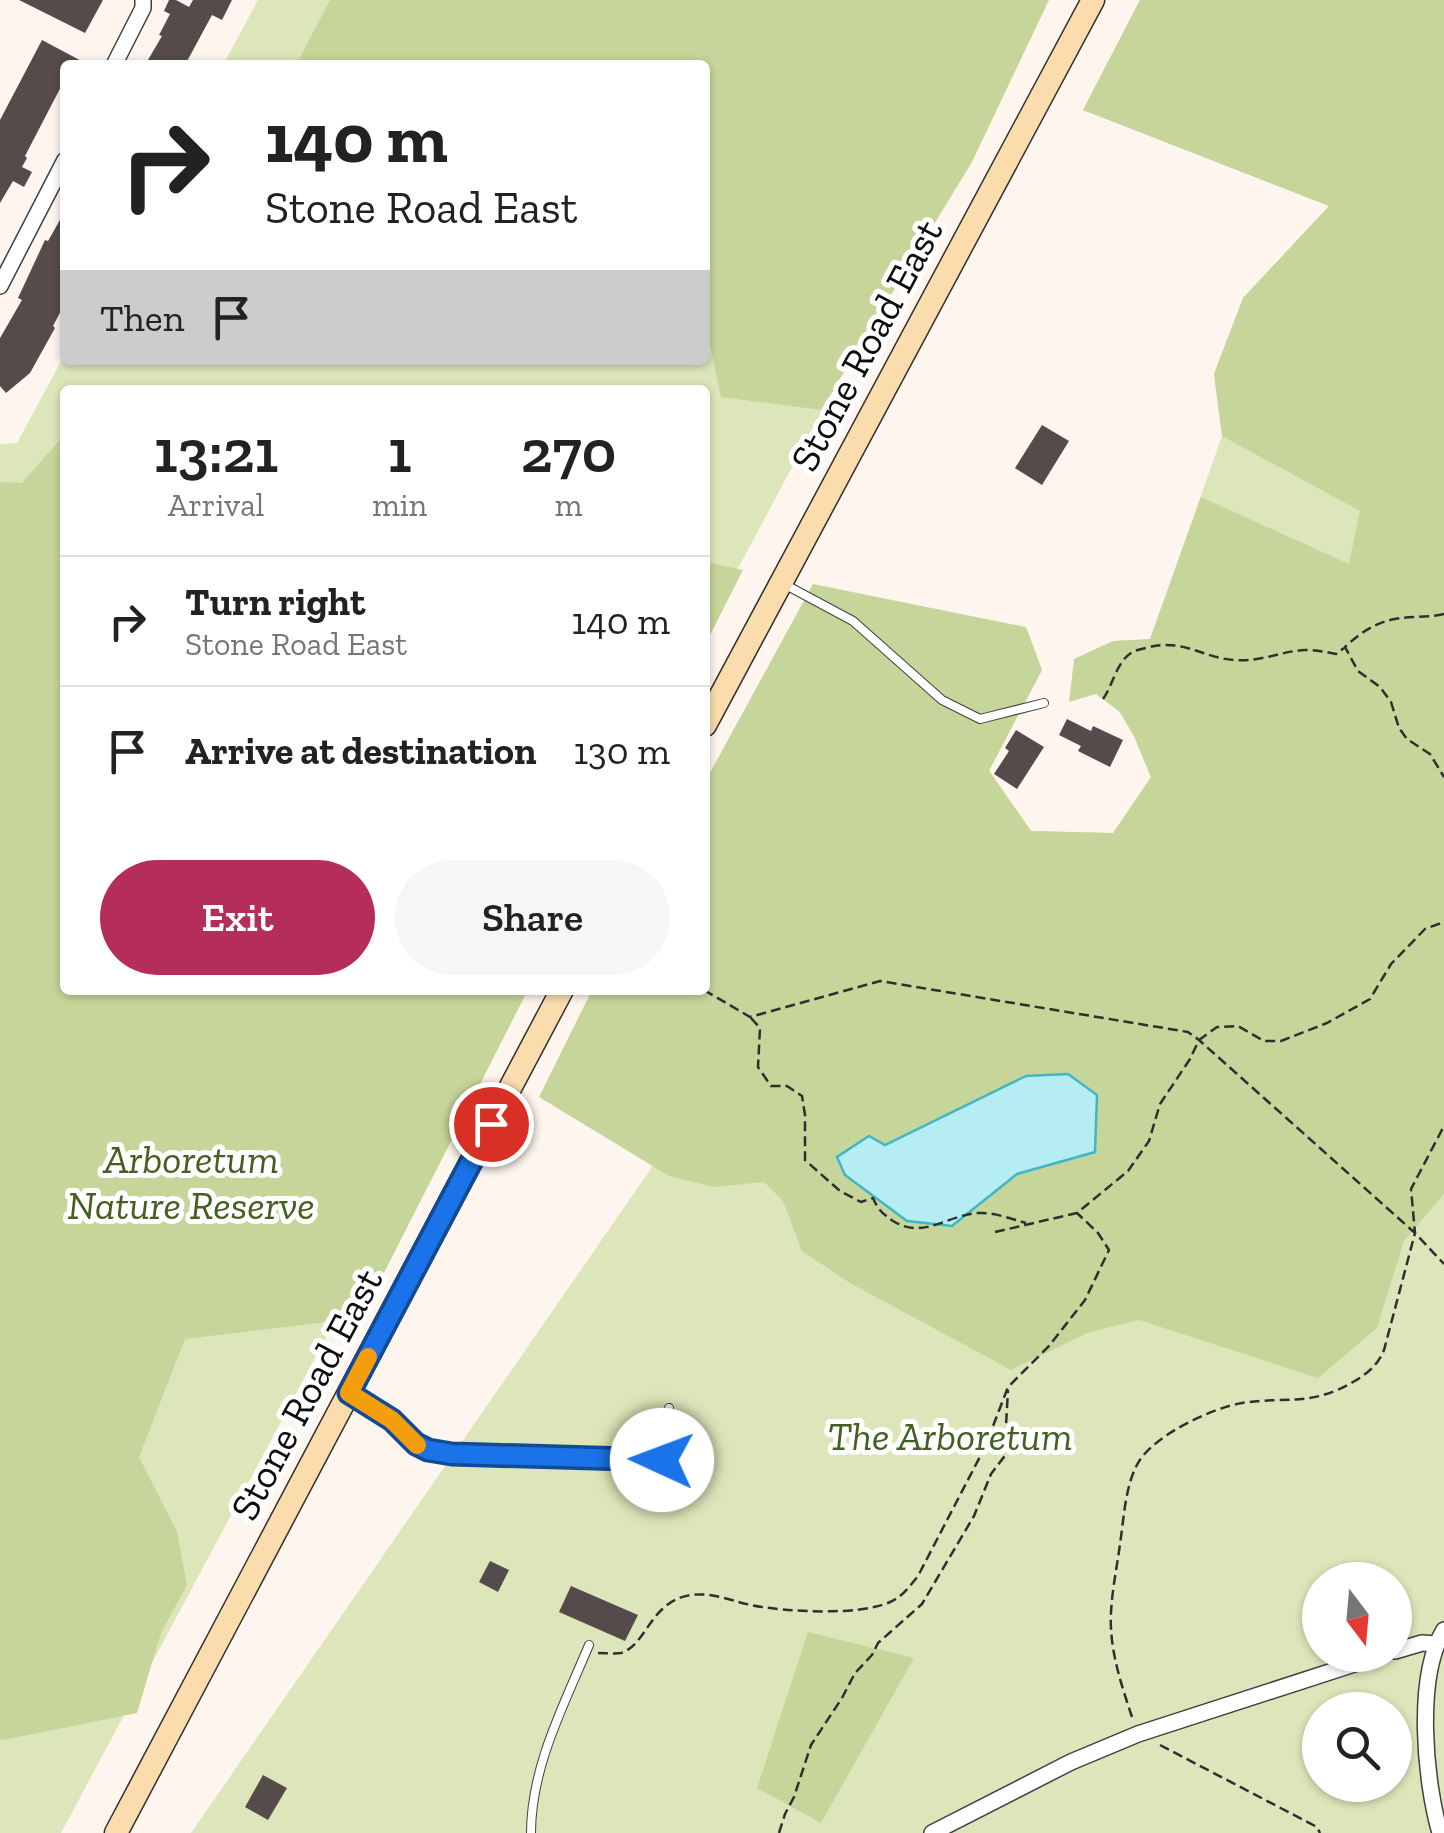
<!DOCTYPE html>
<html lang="en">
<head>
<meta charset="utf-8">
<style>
	body { margin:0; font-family:"Zilla Slab",serif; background:#f6f6f6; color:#222; height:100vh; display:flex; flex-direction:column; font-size:38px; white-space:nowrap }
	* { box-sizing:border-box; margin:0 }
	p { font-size:32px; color:#767676 }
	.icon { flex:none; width:55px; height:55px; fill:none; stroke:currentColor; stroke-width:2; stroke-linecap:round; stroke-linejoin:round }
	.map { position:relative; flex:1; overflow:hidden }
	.details { position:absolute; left:60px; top:385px; width:650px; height:610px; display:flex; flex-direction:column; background:#fff; border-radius:10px; box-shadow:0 2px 8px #0004 }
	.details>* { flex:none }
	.hud { position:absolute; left:60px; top:60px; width:650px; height:305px; border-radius:10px; box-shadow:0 2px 8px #0004; background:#fff; color:#222; overflow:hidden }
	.needle { width:65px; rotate:164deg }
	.controls { position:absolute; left:1302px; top:1562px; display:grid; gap:20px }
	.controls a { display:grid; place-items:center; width:110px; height:110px; border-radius:50%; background:#fff; box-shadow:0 2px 8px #0004; font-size:50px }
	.pin { position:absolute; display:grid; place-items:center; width:85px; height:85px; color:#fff; margin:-42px; border:5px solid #fff; border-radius:50%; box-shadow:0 2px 10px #0007 }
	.me { position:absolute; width:110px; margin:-55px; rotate:272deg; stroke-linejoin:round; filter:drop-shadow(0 0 8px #0008) }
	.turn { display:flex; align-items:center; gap:35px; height:210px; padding:0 40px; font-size:45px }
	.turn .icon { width:130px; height:130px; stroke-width:2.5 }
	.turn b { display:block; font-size:70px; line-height:85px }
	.then { display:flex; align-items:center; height:95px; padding:0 40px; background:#0003; gap:20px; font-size:38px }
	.eta { display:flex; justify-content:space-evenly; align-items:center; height:170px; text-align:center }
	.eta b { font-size:60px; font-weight:600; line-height:70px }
	.action { display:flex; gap:20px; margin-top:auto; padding:20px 40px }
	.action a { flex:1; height:115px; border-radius:60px; background:#b52d5a; color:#fff; font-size:40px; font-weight:600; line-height:115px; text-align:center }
	.action a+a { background:#f6f6f6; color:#222 }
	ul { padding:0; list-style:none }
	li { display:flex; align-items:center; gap:30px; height:130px; padding:0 40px; border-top:2px solid #e0e0e0 }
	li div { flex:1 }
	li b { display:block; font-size:38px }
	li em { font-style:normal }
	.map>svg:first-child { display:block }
	.green { fill:#dde6ba; fill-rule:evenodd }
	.forest { fill:#c6d69a }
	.water { fill:#b6edf3; stroke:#41b6c5; stroke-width:2.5 }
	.building { fill:#554b4a }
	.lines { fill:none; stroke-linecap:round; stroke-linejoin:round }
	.lane-casing { stroke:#404040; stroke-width:10 }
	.street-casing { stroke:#404040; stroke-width:18 }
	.secondary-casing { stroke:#2f2f2f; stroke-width:25 }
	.path { stroke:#2f2f2f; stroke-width:2.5; stroke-dasharray:10 5; stroke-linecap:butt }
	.lane { stroke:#fff; stroke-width:8 }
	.street { stroke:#fff; stroke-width:15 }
	.secondary { stroke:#fadcad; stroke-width:22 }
	.route-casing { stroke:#114b97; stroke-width:25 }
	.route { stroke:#1a73e8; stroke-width:18 }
	.slow { stroke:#f59e0b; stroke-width:18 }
	.labels { text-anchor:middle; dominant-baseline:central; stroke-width:10; stroke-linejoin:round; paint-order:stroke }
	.street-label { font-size:40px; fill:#0d0d0d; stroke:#fff }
	.park-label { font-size:40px; font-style:italic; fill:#406121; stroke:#fff }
</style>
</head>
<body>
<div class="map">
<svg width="1444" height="1833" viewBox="0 0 1444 1833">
	<rect width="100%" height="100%" fill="#fef6ee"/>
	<!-- green -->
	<path class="green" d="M258 0H1042L705 630V390H65V990H512L61 1833H0V444L17 443 65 354V360H705V65H223Z
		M1140 0H1444V1833H191L1026 627 1042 670 989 770 1031 831 1113 833 1151 778 1134 736 1113 702 1074 659 1113 641 1150 639 1222 436 1214 374 1243 298 1329 206 1083 110ZM1320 1580H1395V1655H1320ZM1320 1710H1395V1785H1320Z"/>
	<!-- forest -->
	<path class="forest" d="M330 0H1049L972 162 821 410 721 397 705 321V65H296Z
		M1140 0H1444V1194L1404 1241 1377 1328 1318 1378 1139 1320 1087 1333 1011 1370 850 1283 802 1251 783 1201 764 1182 714 1187 669 1176 539 1097 592 990H705V782L813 584 1026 627 1042 670 989 771 1031 831 1113 833 1151 777 1134 736 1120 712 1096 694 1069 702 1074 659 1113 641 1150 639 1201 497 1349 564 1360 511 1222 436 1214 374 1243 298 1329 206 1083 110Z
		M65 434V990H528L361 1318 185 1339 139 1457 177 1532 187 1585 161 1633 137 1713 3 1740 0 1739V482L22 483Z
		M705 562 743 570 705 645Z
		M808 1632 914 1658 821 1823 757 1788Z"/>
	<!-- water -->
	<path class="water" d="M1068 1074 1097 1095 1095 1152 1017 1174 952 1226 907 1221 845 1175 837 1157 869 1136 885 1145 1026 1076Z"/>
	<!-- building -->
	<path class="building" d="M19 0H103L85 33Z
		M169 0H176L189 7 193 0H232L222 20 212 15 185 65H145L162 36 159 35 170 14 164 11Z
		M42 40 89 65H65V79L25 156 27 158 22 167 32 172 24 187 13 181 0 203V120Z
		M65 211V303L53 326 55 328 30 373 6 393 0 386V338L22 300 18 298 45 240 48 241Z
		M1042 425 1069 441 1042 485 1015 468Z
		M1067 719 1091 731 1093 726 1123 740 1110 767 1078 751 1081 746 1059 735Z
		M1016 730 1044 747 1017 789 994 774 1009 751 1005 748Z
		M490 1561 509 1570 498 1592 479 1582Z
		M571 1586 638 1615 625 1641 559 1612Z
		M263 1775 287 1788 268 1820 245 1807Z"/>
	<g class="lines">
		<defs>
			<path id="lane" d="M784 584 853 621 942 700 980 719 1044 703
				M353 1395 392 1420 416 1444 428 1450 452 1453 662 1459 669 1408
				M531 1833C531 1767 564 1705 589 1645"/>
			<path id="street" d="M114 65 143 8V0
				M0 286 65 160
				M1395 1651 1422 1643 1436 1644
				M932 1833 1071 1762 1138 1734 1382 1655
				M1440 1833C1425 1781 1415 1678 1444 1630"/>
			<path id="secondary" d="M705 725 1093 0
				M116 1833 562 990"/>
		</defs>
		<!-- lane casing -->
		<use href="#lane" class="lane-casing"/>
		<!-- street casing -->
		<use href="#street" class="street-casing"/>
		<!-- secondary casing -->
		<use href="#secondary" class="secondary-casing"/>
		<!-- path -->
		<path class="path" d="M1444 614C1427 618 1411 616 1395 619 1374 623 1360 633 1345 647L1358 671 1380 687 1391 702 1399 728 1407 739 1430 754 1444 777
			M1103 699C1113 685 1116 663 1131 653 1135 650 1141 649 1146 648 1183 637 1203 659 1236 660 1261 662 1282 651 1305 650 1316 650 1326 652 1336 654L1344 648
			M704 990 750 1017 880 981 1188 1032 1199 1040 1415 1233 1444 1264
			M751 1018 760 1028 758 1067 771 1086H787L802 1096 805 1115V1160L840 1191 861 1202 873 1198C878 1210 883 1214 893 1221 923 1240 947 1215 978 1213 994 1212 1011 1219 1026 1223
			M995 1232 1077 1213 1128 1171 1149 1141 1160 1104 1190 1059 1199 1040 1217 1027 1238 1026 1264 1041H1281L1327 1023 1370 999 1391 964 1425 929 1444 922
			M598 1653C605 1653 615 1654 621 1653 647 1645 650 1601 691 1595 713 1592 731 1601 751 1605 784 1612 860 1616 890 1602 902 1597 910 1586 918 1576L985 1447 1008 1387 1049 1346 1085 1300 1109 1250 1098 1233 1077 1213
			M1132 1717C1121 1684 1109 1648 1111 1613 1112 1590 1117 1567 1120 1544 1124 1518 1125 1486 1138 1463 1154 1435 1212 1408 1242 1403 1287 1396 1310 1407 1353 1382 1367 1374 1378 1365 1384 1350L1415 1233 1411 1189 1444 1126
			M1160 1745 1317 1827 1320 1833
			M779 1833 785 1814 794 1797 811 1745 842 1698 855 1673 872 1655 878 1643 922 1604 974 1516 991 1474 1007 1453 1010 1442 1006 1425 1008 1390"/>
		<!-- lane -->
		<use href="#lane" class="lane"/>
		<!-- street -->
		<use href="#street" class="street"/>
		<!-- secondary -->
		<use href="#secondary" class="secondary"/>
	</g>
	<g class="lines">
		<defs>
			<path id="route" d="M491 1124 349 1393 392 1420 416 1444 428 1450 452 1454 662 1460"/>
		</defs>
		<!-- route casing -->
		<use href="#route" class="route-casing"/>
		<!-- route -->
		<use href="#route" class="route"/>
		<!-- slow -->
		<path class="slow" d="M368 1357 349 1393 392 1420 417 1445"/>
	</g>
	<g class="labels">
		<!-- street labels -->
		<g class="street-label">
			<text transform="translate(866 345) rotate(-62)">Stone Road East</text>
			<text transform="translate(306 1394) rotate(-62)">Stone Road East</text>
		</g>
		<!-- park labels -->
		<g class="park-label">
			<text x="191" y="1159">Arboretum<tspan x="191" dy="46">Nature Reserve</tspan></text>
			<text x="950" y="1436">The Arboretum</text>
		</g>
	</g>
</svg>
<div class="controls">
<a><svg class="needle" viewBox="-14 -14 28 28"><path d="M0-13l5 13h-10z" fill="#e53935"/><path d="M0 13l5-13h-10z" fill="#767676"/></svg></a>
<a><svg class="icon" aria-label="search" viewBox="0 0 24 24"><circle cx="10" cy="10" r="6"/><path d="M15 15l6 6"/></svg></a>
</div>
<div class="pin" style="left:491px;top:1124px;background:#d93025"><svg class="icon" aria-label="arrive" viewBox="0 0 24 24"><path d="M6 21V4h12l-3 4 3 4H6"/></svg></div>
<svg class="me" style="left:662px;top:1460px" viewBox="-20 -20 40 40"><circle r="19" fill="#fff"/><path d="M0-13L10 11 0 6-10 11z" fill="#1a73e8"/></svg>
<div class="hud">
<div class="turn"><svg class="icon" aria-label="right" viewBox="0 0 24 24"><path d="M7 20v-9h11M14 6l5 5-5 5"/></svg><div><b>140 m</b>Stone Road East</div></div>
<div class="then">Then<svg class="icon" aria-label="arrive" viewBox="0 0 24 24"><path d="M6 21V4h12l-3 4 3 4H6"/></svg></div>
</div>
<section class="details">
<div class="eta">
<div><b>13:21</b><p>Arrival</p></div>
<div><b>1</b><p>min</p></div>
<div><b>270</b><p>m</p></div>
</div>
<ul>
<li><svg class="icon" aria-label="right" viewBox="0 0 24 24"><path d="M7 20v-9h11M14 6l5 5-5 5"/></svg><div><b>Turn right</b><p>Stone Road East</p></div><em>140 m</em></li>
<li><svg class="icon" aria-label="arrive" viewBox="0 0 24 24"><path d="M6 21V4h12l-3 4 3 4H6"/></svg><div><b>Arrive at destination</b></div><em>130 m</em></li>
</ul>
<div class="action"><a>Exit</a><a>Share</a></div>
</section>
</div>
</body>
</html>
